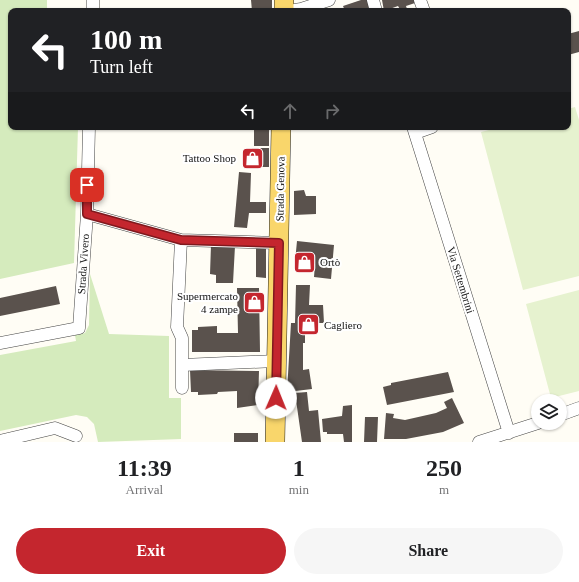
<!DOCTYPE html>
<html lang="en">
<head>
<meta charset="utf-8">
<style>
	body { margin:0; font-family:Georgia,serif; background:#f6f6f6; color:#202124; height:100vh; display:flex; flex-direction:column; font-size:15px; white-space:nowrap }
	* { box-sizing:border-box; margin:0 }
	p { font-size:13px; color:#757577 }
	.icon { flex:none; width:22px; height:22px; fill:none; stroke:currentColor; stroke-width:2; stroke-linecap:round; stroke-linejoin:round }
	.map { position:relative; height:442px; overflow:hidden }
	.sheet { display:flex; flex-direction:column; background:#fff; flex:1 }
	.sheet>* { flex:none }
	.guide { position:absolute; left:8px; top:8px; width:563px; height:122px; border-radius:8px; box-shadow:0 1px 3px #0004; background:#202124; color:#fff; overflow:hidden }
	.tools { position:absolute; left:531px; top:394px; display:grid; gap:8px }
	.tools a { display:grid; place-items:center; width:36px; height:36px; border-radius:50%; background:#fff; box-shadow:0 1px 3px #0004; font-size:20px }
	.pin { position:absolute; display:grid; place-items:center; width:34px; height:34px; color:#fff; margin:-17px; border-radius:8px; box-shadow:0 2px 6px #0006 }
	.me { position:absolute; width:44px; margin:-22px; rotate:1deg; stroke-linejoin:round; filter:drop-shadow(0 0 3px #0008) }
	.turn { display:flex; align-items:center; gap:14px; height:84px; padding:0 16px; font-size:18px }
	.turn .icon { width:52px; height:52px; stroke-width:2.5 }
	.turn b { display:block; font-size:28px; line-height:34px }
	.lanes { display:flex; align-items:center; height:38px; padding:0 16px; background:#0003; justify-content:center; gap:20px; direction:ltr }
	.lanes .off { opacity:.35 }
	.eta { display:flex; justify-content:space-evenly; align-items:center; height:68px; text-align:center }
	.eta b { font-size:24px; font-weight:800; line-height:28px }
	.cta { display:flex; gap:8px; margin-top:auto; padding:8px 16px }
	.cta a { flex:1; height:46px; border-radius:24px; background:#c4262e; color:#fff; font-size:16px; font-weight:800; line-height:46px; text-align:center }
	.cta a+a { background:#f6f6f6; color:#202124 }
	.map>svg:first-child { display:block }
	.green { fill:#d5ebbd }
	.pitch { fill:#e6f2cf }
	.building { fill:#5a524d }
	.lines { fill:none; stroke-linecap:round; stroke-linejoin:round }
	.street-casing { stroke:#444; stroke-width:13 }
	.primary-casing { stroke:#222; stroke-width:20 }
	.street { stroke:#fff; stroke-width:12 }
	.primary { stroke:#f9d66b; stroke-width:19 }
	.route-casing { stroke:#7f191e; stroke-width:10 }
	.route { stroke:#c4262e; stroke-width:7 }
	.labels { text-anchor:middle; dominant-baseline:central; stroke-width:4; stroke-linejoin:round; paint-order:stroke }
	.poi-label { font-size:11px; fill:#111; stroke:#fff; text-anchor:end }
	.street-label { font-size:11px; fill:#111; stroke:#fff }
</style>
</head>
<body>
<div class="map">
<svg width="579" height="442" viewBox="0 0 579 442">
	<rect width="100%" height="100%" fill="#fffdf5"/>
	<!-- green -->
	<path class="green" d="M0 0H47V11H11V127H78L74 263 0 279Z
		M90 274 109 334 169 336V398H181V439L98 442 94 424 87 417 76 415 0 431V355L76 341 75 335 85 333 89 325Z"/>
	<!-- pitch -->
	<path class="pitch" d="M575 107 579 120V276L523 290 481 132 501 127H568V109Z
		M579 290V391L551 398 526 304Z"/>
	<!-- building -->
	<path class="building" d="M251 0H272V11H252Z
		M361 0H368L372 11H345L343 6Z
		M382 0H414L415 3 406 6 407 9 403 11H401L398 6 384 11Z
		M579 31V52L568 55V34Z
		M254 127H269V146H254Z
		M252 148H269V167H252Z
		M239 172 251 173 250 202H266V213H249L247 228 234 227Z
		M304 190 306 196H316V214L294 215V191Z
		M297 241 334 245 331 279 314 277 315 264 295 262Z
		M211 245 235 246 233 283H216V275L210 274Z
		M256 248H266V278L256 277Z
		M296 285H310L309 305H323L324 323H305V343H303V370L309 369 312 389 287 392 291 323H295Z
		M56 286 60 304 0 316V298Z
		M237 288H259L260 352H192V330H198V327L217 326V333H238Z
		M190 370 259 371 258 405 237 408V391L218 392 217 394 198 395V392H191Z
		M448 372 454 392 387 405 383 387 391 385V383Z
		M307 392 309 411 318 410 321 442H302L295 393Z
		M452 398 464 423 443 432 406 439H384L386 413 394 414 393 418 405 420 436 413 447 408 444 402Z
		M352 405V442H344L343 434H327V432H323L322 419 342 416 343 406Z
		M365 417H378L377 442H364Z
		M234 433H258V442H234Z"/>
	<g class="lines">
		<defs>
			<path id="street" d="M373 0 376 11
				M420 0 424 11
				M93 11V0
				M289 11 301 9 329 0
				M413 127 509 433
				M415 133 432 127
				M87 214 181 240 279 243
				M181 240 177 327 182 338V388
				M0 343 79 328 87 214 89 127
				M182 365 276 361
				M560 415 579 408
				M0 441 55 428 76 436
				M479 442 538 423"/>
			<path id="primary" d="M284 0V11
				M275 442 281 127"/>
		</defs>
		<!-- street casing -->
		<use href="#street" class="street-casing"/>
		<!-- primary casing -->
		<use href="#primary" class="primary-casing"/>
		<!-- street -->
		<use href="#street" class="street"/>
		<!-- primary -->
		<use href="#primary" class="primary"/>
	</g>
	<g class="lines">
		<defs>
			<path id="route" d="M87 185V214L181 240 279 243 276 398"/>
		</defs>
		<!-- route casing -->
		<use href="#route" class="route-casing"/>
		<!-- route -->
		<use href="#route" class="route"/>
	</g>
	<!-- icons -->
	<defs>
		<symbol id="shop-square" viewBox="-11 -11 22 22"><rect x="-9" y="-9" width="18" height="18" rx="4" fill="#c4262e" stroke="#fff"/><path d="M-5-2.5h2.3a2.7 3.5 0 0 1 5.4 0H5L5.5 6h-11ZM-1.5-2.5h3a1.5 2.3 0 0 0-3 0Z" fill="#fff"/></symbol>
	</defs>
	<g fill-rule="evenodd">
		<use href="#shop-square" x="240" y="146" width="25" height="25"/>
		<use href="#shop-square" x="292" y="250" width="25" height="25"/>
		<use href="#shop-square" x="242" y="290" width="25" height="25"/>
		<use href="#shop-square" x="296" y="312" width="25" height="25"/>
	</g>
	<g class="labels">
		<!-- poi labels -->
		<g class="poi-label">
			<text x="236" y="158">Tattoo Shop</text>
			<text x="320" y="262" text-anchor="start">Ortò</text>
			<text x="238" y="296">Supermercato<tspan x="238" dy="13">4 zampe</tspan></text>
			<text x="324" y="325" text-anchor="start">Cagliero</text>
		</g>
		<!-- street labels -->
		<g class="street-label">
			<text transform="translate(280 189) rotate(-89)">Strada Genova</text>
			<text transform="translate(83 264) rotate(-86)">Strada Vivero</text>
			<text transform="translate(461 280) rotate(73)">Via Settembrini</text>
		</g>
	</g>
</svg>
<div class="tools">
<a><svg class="icon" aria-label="layers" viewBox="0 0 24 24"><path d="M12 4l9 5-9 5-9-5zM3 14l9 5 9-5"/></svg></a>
</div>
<div class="pin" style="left:87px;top:185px;background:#d93025"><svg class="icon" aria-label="arrive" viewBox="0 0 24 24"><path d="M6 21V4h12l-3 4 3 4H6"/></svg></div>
<svg class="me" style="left:276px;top:398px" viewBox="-20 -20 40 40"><circle r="19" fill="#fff"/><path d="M0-13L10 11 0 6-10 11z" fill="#c4262e"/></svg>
<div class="guide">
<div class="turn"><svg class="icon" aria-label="left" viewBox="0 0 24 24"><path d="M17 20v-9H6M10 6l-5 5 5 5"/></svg><div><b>100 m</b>Turn left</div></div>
<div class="lanes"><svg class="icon" aria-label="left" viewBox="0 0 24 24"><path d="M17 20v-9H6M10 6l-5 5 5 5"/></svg><svg class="icon off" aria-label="ahead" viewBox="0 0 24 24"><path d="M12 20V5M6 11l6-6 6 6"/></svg><svg class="icon off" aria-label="right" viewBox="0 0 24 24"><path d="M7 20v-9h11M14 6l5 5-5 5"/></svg></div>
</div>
</div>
<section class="sheet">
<div class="eta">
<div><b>11:39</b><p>Arrival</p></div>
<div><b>1</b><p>min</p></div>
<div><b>250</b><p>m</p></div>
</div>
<div class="cta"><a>Exit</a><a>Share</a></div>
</section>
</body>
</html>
